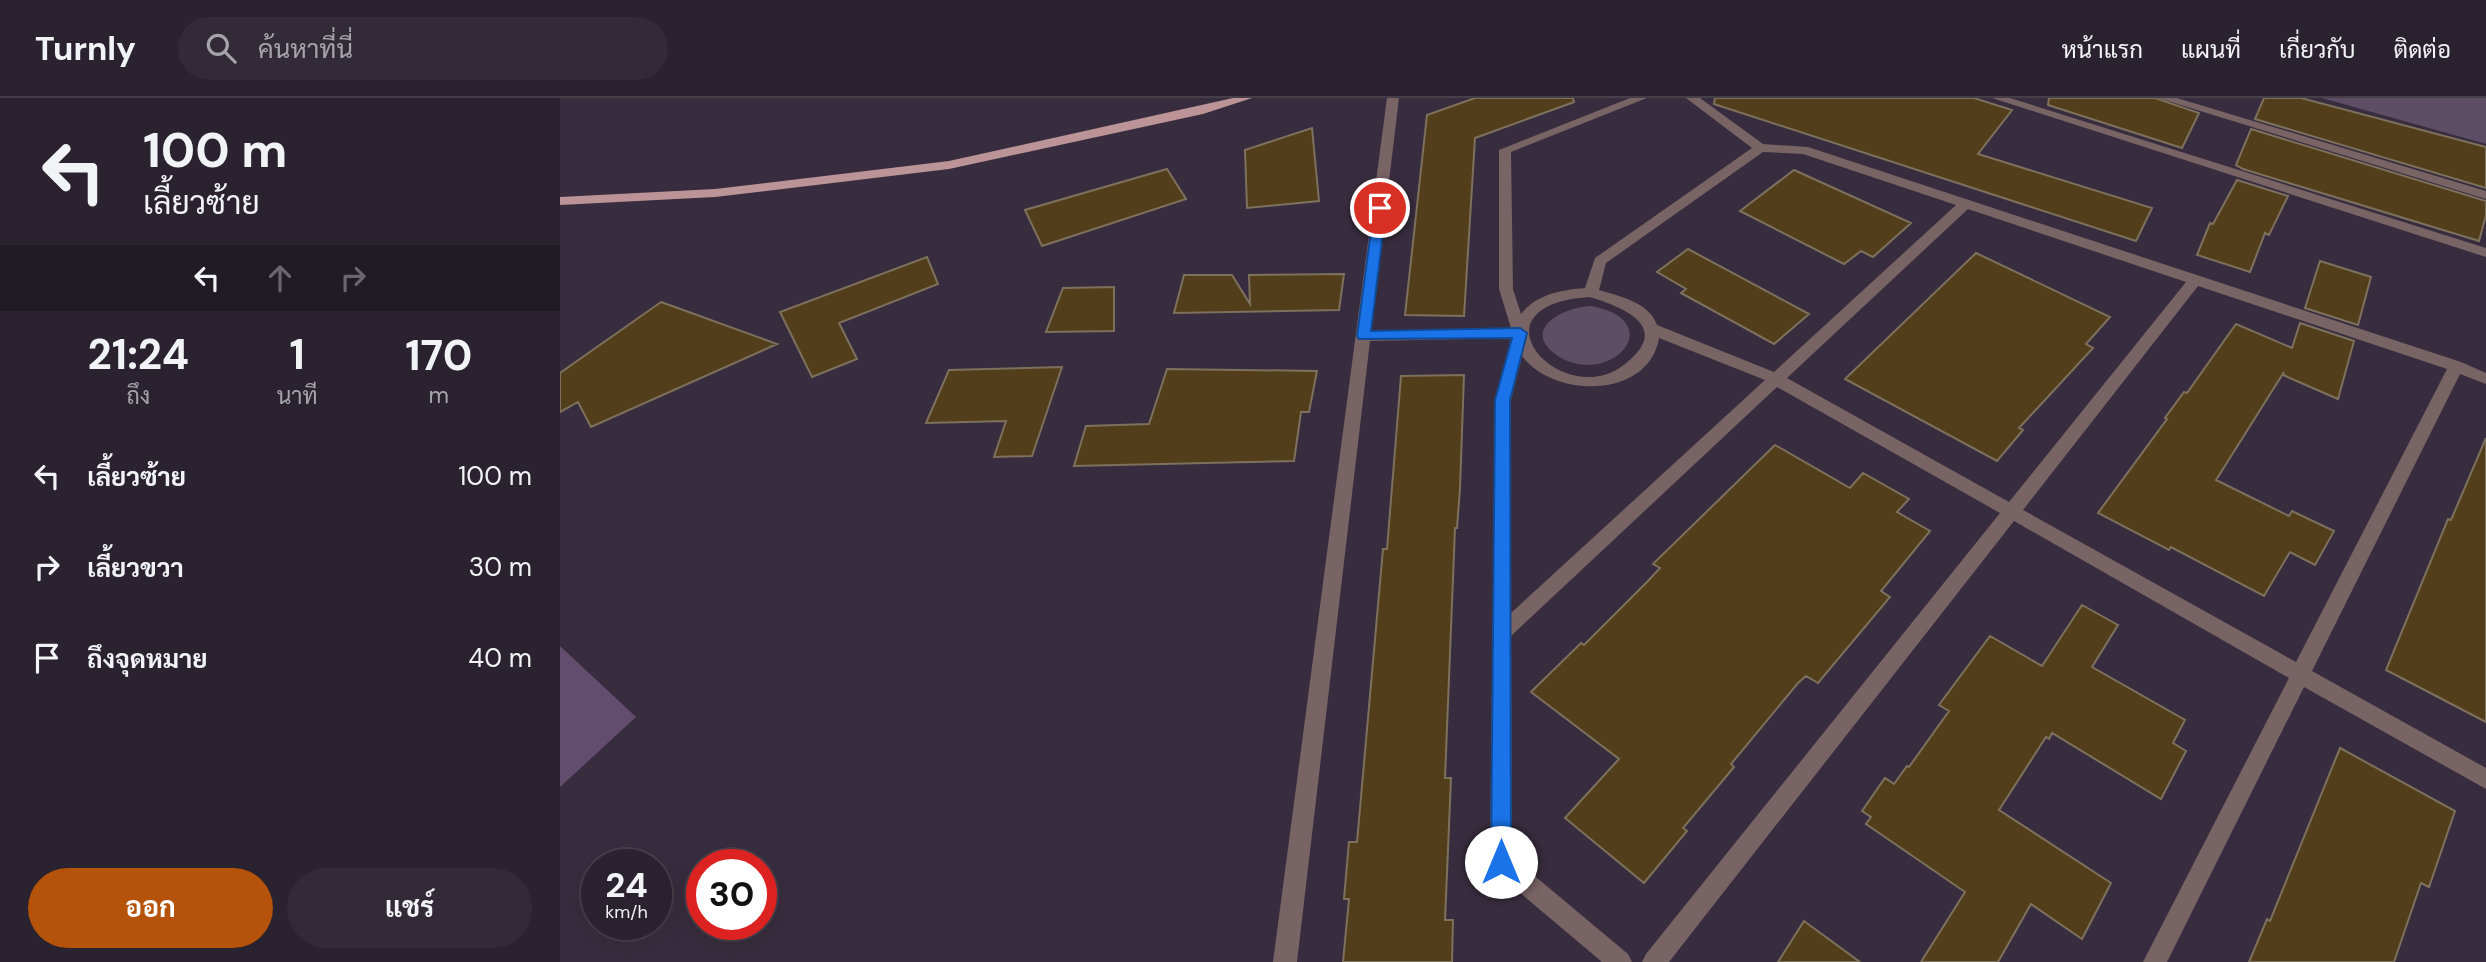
<!DOCTYPE html>
<html lang="th">
<head>
<meta charset="utf-8">
<style>
	body { margin:0; font-family:"DM Sans",Sarabun,sans-serif; background:#322a36; color:#f1f3f6; height:100vh; display:flex; flex-direction:column; font-size:26px; white-space:nowrap }
	* { box-sizing:border-box; margin:0 }
	p { font-size:23px; color:#a5a4aa }
	.icon { flex:none; width:38px; height:38px; fill:none; stroke:currentColor; stroke-width:2; stroke-linecap:round; stroke-linejoin:round }
	.map { position:relative; flex:1; overflow:hidden }
	.sheet { display:flex; flex-direction:column; background:#2a222e; width:560px }
	.sheet>* { flex:none }
	.top-card { background:#2a222e; color:#f1f3f6; overflow:hidden }
	.speed { position:absolute; left:21px; top:751px; display:flex; gap:14px; font-size:35px; font-weight:700; text-align:center }
	.speed>* { display:grid; place-content:center; width:91px; height:91px; border-radius:50%; background:#2a222e; box-shadow:0 7px 28px #0002,0 0 0 2px #463f4a; line-height:1 }
	.speed small { font-size:18px; font-weight:400 }
	.speed .limit { border:10px solid #d22; background:#fff; color:#111 }
	.pin { position:absolute; display:grid; place-items:center; width:60px; height:60px; color:#fff; margin:-30px; border:4px solid #fff; border-radius:50%; box-shadow:0 2px 7px #0007 }
	.me { position:absolute; width:77px; margin:-38px; rotate:0deg; stroke-linejoin:round; filter:drop-shadow(0 0 5px #0008) }
	.turn { display:flex; align-items:center; gap:24px; height:147px; padding:0 28px; font-size:32px }
	.turn .icon { width:91px; height:91px; stroke-width:2.5 }
	.turn b { display:block; font-size:49px; line-height:60px }
	.lanes { display:flex; align-items:center; height:66px; padding:0 28px; background:#0003; justify-content:center; gap:35px; direction:ltr }
	.lanes .off { opacity:.35 }
	.eta { display:flex; justify-content:space-evenly; align-items:center; height:119px; text-align:center }
	.eta b { font-size:42px; font-weight:700; line-height:49px }
	.primary-button { display:flex; gap:14px; margin-top:auto; padding:14px 28px }
	.primary-button a { flex:1; height:80px; border-radius:42px; background:#b45309; color:#fff; font-size:28px; font-weight:700; line-height:80px; text-align:center }
	.primary-button a+a { background:#322a36; color:#f1f3f6 }
	ul { padding:0; list-style:none }
	li { display:flex; align-items:center; gap:21px; height:91px; padding:0 28px }
	li div { flex:1 }
	li b { display:block; font-size:26px }
	li em { font-style:normal }
	header { display:flex; align-items:center; gap:42px; box-sizing:border-box; height:98px; padding:0 35px; background:#2a222e; border-bottom:2px solid #463f4a }
	header strong { font-size:33px }
	nav { display:flex; gap:38px; margin-inline-start:auto; font-size:24px }
	.search { width:490px; height:63px; background:#322a36; display:flex; align-items:center; gap:18px; box-sizing:border-box; padding:0 24px; border-radius:38px; color:#a5a4aa; font-size:26px }
	main { display:flex; flex:1; min-height:0 }
	.map>svg:first-child { display:block }
	.green { fill:#5d4e65 }
	.forest { fill:#624d6e }
	.building { fill:#523e1b; stroke:#7d715d; stroke-width:2 }
	.lines { fill:none; stroke-linecap:round; stroke-linejoin:round }
	.minor { fill:#786365; fill-rule:evenodd }
	.major { fill:#bc9498; fill-rule:evenodd }
	.route { fill:#1a73e8; stroke:#114b97; stroke-width:2 }
</style>
</head>
<body>
<header>
<strong>Turnly</strong>
<div class="search"><svg class="icon" aria-label="search" viewBox="0 0 24 24"><circle cx="10" cy="10" r="6"/><path d="M15 15l6 6"/></svg>ค้นหาที่นี่</div>
<nav><a>หน้าแรก</a><a>แผนที่</a><a>เกี่ยวกับ</a><a>ติดต่อ</a></nav>
</header>
<main>
<section class="sheet">
<div class="top-card">
<div class="turn"><svg class="icon" aria-label="left" viewBox="0 0 24 24"><path d="M17 20v-9H6M10 6l-5 5 5 5"/></svg><div><b>100 m</b>เลี้ยวซ้าย</div></div>
<div class="lanes"><svg class="icon" aria-label="left" viewBox="0 0 24 24"><path d="M17 20v-9H6M10 6l-5 5 5 5"/></svg><svg class="icon off" aria-label="ahead" viewBox="0 0 24 24"><path d="M12 20V5M6 11l6-6 6 6"/></svg><svg class="icon off" aria-label="right" viewBox="0 0 24 24"><path d="M7 20v-9h11M14 6l5 5-5 5"/></svg></div>
</div>
<div class="eta">
<div><b>21:24</b><p>ถึง</p></div>
<div><b>1</b><p>นาที</p></div>
<div><b>170</b><p>m</p></div>
</div>
<ul>
<li><svg class="icon" aria-label="left" viewBox="0 0 24 24"><path d="M17 20v-9H6M10 6l-5 5 5 5"/></svg><div><b>เลี้ยวซ้าย</b></div><em>100 m</em></li>
<li><svg class="icon" aria-label="right" viewBox="0 0 24 24"><path d="M7 20v-9h11M14 6l5 5-5 5"/></svg><div><b>เลี้ยวขวา</b></div><em>30 m</em></li>
<li><svg class="icon" aria-label="arrive" viewBox="0 0 24 24"><path d="M6 21V4h12l-3 4 3 4H6"/></svg><div><b>ถึงจุดหมาย</b></div><em>40 m</em></li>
</ul>
<div class="primary-button"><a>ออก</a><a>แชร์</a></div>
</section>
<div class="map">
<svg width="1926" height="864" viewBox="0 0 1926 864">
	<rect width="100%" height="100%" fill="#382d3e"/>
	<!-- green -->
	<path class="green" d="M1762 0H1926V46Z
		M1031 208C1111 223 1050 291 998 258 959 232 1003 209 1031 208Z"/>
	<!-- forest -->
	<path class="forest" d="M0 548 76 619 0 689Z"/>
	<!-- building -->
	<path class="building" d="M915 0H1013L1014 4 915 40 904 218 845 217 867 17Z
		M1155 0H1414L1452 12 1418 56 1592 110 1576 143 1154 6Z
		M1489 0H1595L1639 15 1622 50 1488 7Z
		M1704 0H1741L1926 49V90L1695 21Z
		M752 30 759 103 687 110 685 52Z
		M1691 31 1926 103V117L1919 143 1683 71 1676 67Z
		M607 71 626 101 482 148 465 112Z
		M1234 72 1351 125 1313 159 1301 153 1284 166 1180 113Z
		M1677 82 1728 98 1709 137 1705 135 1690 174 1637 157 1650 125 1653 126Z
		M1128 151 1249 216 1214 246 1121 195 1126 191 1097 174Z
		M1416 155 1550 219 1526 246 1533 250 1459 330 1463 332 1437 363 1285 281Z
		M367 159 378 186 279 225 297 261 252 279 220 214Z
		M1760 163 1811 179 1798 227 1745 210Z
		M784 176 779 212 614 215 624 177H672L690 206 689 177Z
		M554 189V233L486 234 503 190Z
		M101 204 217 246 31 329 18 304 0 314V275Z
		M1740 225 1794 243 1778 301 1723 277 1724 274 1656 382 1729 418 1732 413 1774 433 1755 467 1730 454 1704 498 1611 449 1609 452 1538 415 1607 321 1605 320 1624 294 1627 295 1676 226 1732 250Z
		M502 269 472 358 434 359 446 323 366 325 389 272Z
		M607 271 757 273 749 314H741L734 363 514 368 526 328 589 326Z
		M904 277 900 390 897 430H895L885 680H891L885 822H893L892 864H783L789 801H784L789 744H797L823 451H827L841 278Z
		M1926 340V624L1826 572 1888 421 1891 422Z
		M1215 347 1290 390 1303 375 1349 401 1337 414 1370 433 1321 493 1330 499 1258 585 1246 578 1238 585 1171 666 1174 669 1123 730 1127 733 1084 785 1005 720 1059 661 971 594 1021 545 1024 547 1088 483 1100 470 1093 466Z
		M1522 507 1558 527 1532 569 1625 622 1613 645 1626 653 1601 701 1492 635 1489 641 1486 639 1439 712 1551 785 1522 841 1471 806 1438 864H1361L1405 794 1306 726 1311 719 1302 713 1325 680 1334 686 1347 668 1349 669 1389 613 1379 607 1430 538 1482 568Z
		M1780 650 1895 713 1869 789 1861 785 1834 864H1689L1707 821 1710 823Z
		M1244 823 1300 864H1218Z"/>
	<g class="lines">
		<!-- minor -->
		<path class="minor" d="M827 0H839L811 233 951 230 939 191V52L1070 0H1087L951 54 953 191 961 216C977 196 1001 192 1025 190L1035 160 1192 50 1126 0H1140L1203 46 1248 49 1901 264 1926 275V286L1900 276 1752 573 1926 670V691L1744 589 1607 864H1583L1729 580 1454 423 1109 864H1082L1086 856 1440 415 1217 289 951 538 952 759 1068 856 1072 864H1042L933 772 930 764 935 302 951 240 810 243 737 864H713ZM1203 54 1243 56 1396 107 1214 274 1097 227C1089 204 1059 198 1039 192L1046 165ZM1408 111 1626 184 1449 404 1227 280ZM1638 188 1887 271 1736 564 1463 412ZM1030 199C1065 210 1112 229 1065 266 1003 316 904 207 1030 199ZM1099 240 1205 282 951 515V302L962 258C994 301 1089 301 1099 240Z
			M1432 0H1450L1926 150V159Z
			M1598 0H1617L1926 93V101Z"/>
		<!-- major -->
		<path class="major" d="M673 0H692L643 16 389 71 155 99 0 107V99L155 91 389 63Z"/>
	</g>
	<!-- route -->
	<path class="route" d="M820 106 826 110 811 233 960 230 967 235 950 302 951 764 948 770 941 773 934 770 931 764 935 302 952 240 799 241 797 238 814 110Z"/>
</svg>
<div class="speed"><div>24<small>km/h</small></div><div class="limit">30</div></div>
<div class="pin" style="left:820px;top:110px;background:#d93025"><svg class="icon" aria-label="arrive" viewBox="0 0 24 24"><path d="M6 21V4h12l-3 4 3 4H6"/></svg></div>
<svg class="me" style="left:941px;top:764px" viewBox="-20 -20 40 40"><circle r="19" fill="#fff"/><path d="M0-13L10 11 0 6-10 11z" fill="#1a73e8"/></svg>
</div>
</main>
</body>
</html>
